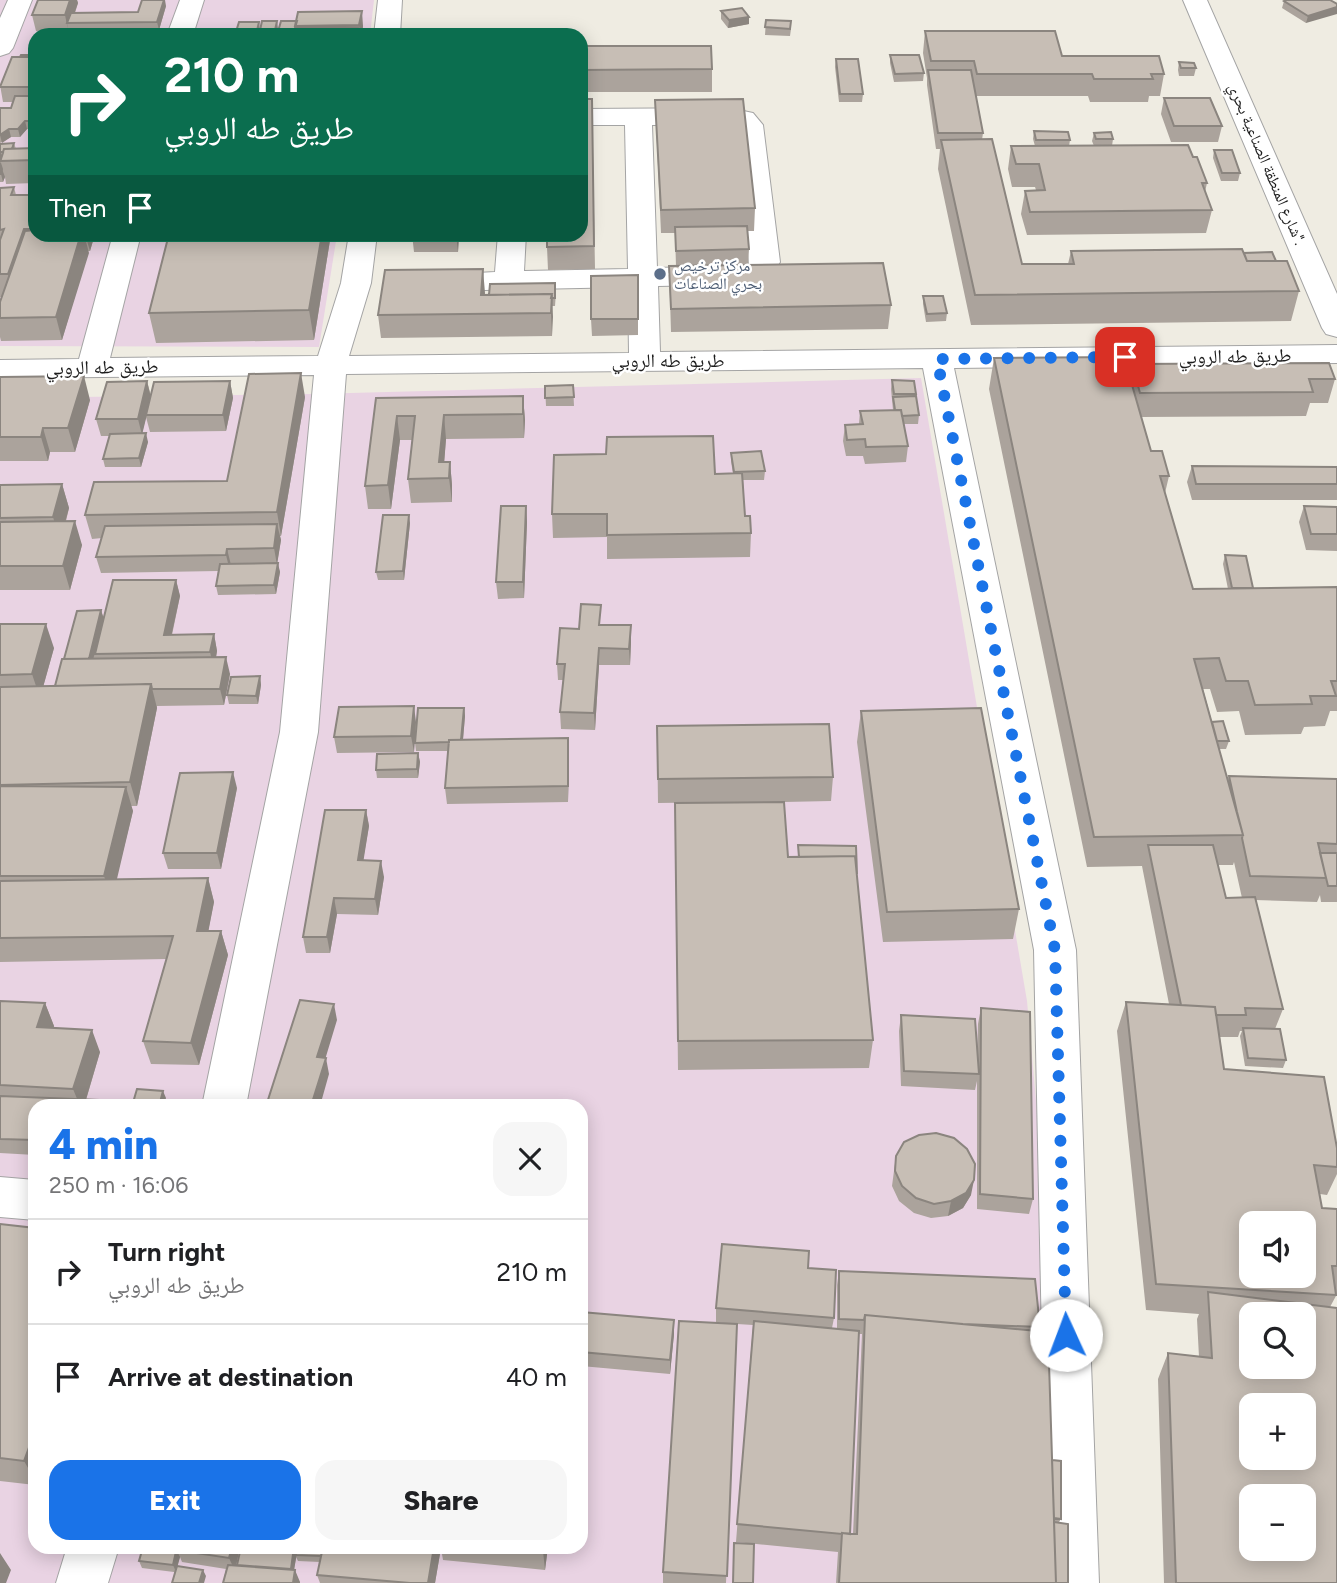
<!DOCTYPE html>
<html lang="en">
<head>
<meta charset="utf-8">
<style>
	body { margin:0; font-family:Figtree,"Noto Naskh Arabic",sans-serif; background:#f6f6f6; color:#202124; height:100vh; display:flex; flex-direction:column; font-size:26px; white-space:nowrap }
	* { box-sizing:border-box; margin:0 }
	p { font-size:23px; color:#757577 }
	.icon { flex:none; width:38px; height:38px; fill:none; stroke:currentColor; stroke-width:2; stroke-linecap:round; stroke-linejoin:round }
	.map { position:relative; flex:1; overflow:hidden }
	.details { position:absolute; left:28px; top:1099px; width:560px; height:455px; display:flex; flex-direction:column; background:#fff; border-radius:21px; box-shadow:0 4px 18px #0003 }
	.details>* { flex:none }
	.guide { position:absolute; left:28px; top:28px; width:560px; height:214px; border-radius:21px; box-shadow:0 4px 18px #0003; background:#0b6e4f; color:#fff; overflow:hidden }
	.controls { position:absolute; left:1239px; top:1211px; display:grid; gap:14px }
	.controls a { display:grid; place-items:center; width:77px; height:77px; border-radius:14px; background:#fff; box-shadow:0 4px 18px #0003; font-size:35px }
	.pin { position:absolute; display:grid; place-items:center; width:60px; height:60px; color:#fff; margin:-30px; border-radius:14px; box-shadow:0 4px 10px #0006 }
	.me { position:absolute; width:77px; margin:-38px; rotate:358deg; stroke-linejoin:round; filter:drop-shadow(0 0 5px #0008) }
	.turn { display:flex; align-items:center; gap:24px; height:147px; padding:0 21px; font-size:32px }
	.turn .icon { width:91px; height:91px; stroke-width:2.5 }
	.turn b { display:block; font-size:49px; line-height:60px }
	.then { display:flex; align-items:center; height:66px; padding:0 21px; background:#0003; gap:14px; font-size:26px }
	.round { display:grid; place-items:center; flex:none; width:74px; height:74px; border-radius:21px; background:#f6f6f6 }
	.summary { display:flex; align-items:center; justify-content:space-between; height:119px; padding:0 21px }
	h1 { font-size:42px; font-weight:800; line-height:52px; color:#1a73e8 }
	.action { display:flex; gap:14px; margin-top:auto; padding:14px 21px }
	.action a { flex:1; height:80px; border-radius:21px; background:#1a73e8; color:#fff; font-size:28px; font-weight:800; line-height:80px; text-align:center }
	.action a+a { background:#f6f6f6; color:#202124 }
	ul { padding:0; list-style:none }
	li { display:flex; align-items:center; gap:21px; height:105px; padding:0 21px; border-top:2px solid #e0e0e0 }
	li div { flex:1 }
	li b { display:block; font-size:26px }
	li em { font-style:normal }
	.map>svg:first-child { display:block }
	.industrial { fill:#e9d3e3; fill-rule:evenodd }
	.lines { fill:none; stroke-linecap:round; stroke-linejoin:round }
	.minor-casing { stroke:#a4a4a4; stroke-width:2 }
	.minor { fill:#fff; fill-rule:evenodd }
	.wall { fill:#aba39c; fill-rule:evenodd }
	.shaded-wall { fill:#8b857f }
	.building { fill:#c7beb5; stroke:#8b857f; stroke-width:2; fill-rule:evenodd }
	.route { stroke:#1a73e8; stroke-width:12; stroke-dasharray:0 21.6 }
	.service-dot { fill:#5c6f8a; stroke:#fff; stroke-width:2.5 }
	.labels { text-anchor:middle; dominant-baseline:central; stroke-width:5; stroke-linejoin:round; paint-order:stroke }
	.far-street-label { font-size:16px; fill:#1d1d1d; stroke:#fff }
	.far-service-label { font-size:16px; fill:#4e5e75; stroke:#fff; text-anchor:start }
	.street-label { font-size:19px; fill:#1d1d1d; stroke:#fff }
</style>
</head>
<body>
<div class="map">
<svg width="1337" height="1583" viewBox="0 0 1337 1583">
	<rect width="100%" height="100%" fill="#efece2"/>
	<!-- industrial -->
	<path class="industrial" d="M0 0H374L370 35H35V234L337 235 319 347 0 346Z
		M921 378 1027 1001 1061 1376 1073 1583H0V398L313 394ZM35 1106H581V1547H35Z"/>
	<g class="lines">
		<defs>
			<path id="minor" d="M8 0H32L13 48 9 53 0 56V18Z
				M180 0H204L193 35H167Z
				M378 0H402L400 35H374Z
				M1183 0H1207L1337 294V337L1326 334 1322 328Z
				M729 108 753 113 763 125 780 262 772 276 751 284 658 286 660 352 1337 345V363L954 368 1076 950 1099 1583H1047L1034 950 923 368 346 374 318 732 246 1106H202L280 732 314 375 0 378V360L79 359 113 234H141L110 358 318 356 341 283 349 234H377L371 283 349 356 629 353 628 287 433 291 423 288 418 282 423 276 495 272 498 234H526L524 271 628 269 625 125H581V109ZM729 124 737 127 749 265 657 268 652 125Z
				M0 1177 35 1180V1220L0 1217Z
				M67 1547H119L108 1583H56Z"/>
		</defs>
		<!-- minor casing -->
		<use href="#minor" class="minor-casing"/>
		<!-- minor -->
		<use href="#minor" class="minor"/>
	</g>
	<!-- wall -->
	<path class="wall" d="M38 0H77L78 3 75 13 138 12 166 6 159 30 36 31 32 15Z
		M1330 0 1306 23 1282 8 1284 1Z
		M721 11 749 17V24L728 28 721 19Z
		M298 12 363 26 362 35H277L296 21Z
		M766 20 791 29 790 36 765 35Z
		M925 31 1164 74 1160 96H1149L1148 102H1090L1088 96H976L983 133 982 140 1022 264H1068L1071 251 1244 253 1276 261 1299 291 1291 321 971 325 938 169 940 149H936L927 85V78L923 53Z
		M581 46 712 69V92H581Z
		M35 55V129H27L20 137H11L0 143V108H11L12 102H3L0 85 20 57Z
		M890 55 924 73 923 81 894 82 890 63Z
		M836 59 863 94 862 102H839L835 67Z
		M1179 62 1196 68 1194 76H1179L1178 70Z
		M1164 98 1222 126 1218 142H1171L1161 114Z
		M592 99 595 269 548 270 547 247Z
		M655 100 755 208 754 231H747L749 249 748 265 891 305 888 329 671 332 669 266H676L675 233H661Z
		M1034 131 1070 140 1069 146H1094L1092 141 1094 133 1113 139 1112 146 1193 157 1207 183 1205 192 1212 210 1206 233 1027 235 1021 214 1025 191 1036 190 1035 187H1012L1008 169 1011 146H1035L1033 139Z
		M14 143 16 149 35 148V183L6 184 5 177 3 182H0V144Z
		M1214 150 1240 173 1238 181H1221L1213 158Z
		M14 187 16 195H35V234H95L90 251H88L62 340 1 341 0 337V302L1 297H0V188Z
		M331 234 314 340 156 343 149 313Z
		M412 234H459L458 252H414Z
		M638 275V335L592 336 591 319Z
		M556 292 555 306H552V336L381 338 378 315 485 295Z
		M923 296 947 313 946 321 926 322 923 304Z
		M994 358 1129 376 1132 364 1335 379 1328 403H1310L1306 416 1141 417 1151 451 1169 476 1165 493 1193 589H1228L1223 564 1225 555 1253 588 1337 587V711H1330L1325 726 1304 727 1301 734 1245 735 1239 711 1217 712 1210 689H1203L1212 722 1229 741 1226 749H1219L1228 781 1229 776 1337 779V902H1321L1320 895 1317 902 1255 900 1283 1009 1275 1029 1286 1060 1283 1068 1245 1066 1240 1036 1242 1031H1240L1238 1037H1220L1224 1069 1337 1148V1174L1327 1195 1320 1194 1322 1208 1337 1209V1294L1330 1307 1337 1583H1164L1158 1379 1168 1353 1199 1357 1197 1319 1199 1314 1146 1310 1117 1031 1126 1002 1169 1004 1142 866 1087 867 989 389ZM1234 862 1242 898H1226L1218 865H1233Z
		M0 377 90 400 75 452H50L48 461H0Z
		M892 380 914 381 919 415 918 424H904L908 446 906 462 865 464 863 456H846L843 441 845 425 859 424 860 411 893 410 891 389Z
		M147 381 151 396 230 381 233 398 226 431 150 432 146 417 142 433 148 442 141 467H105L103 459 110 436H101L96 419Z
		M573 385 574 406H546L545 386Z
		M523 396 525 420 524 438 446 439 444 462H450L452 485V502L411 503 408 479 412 440H400L391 509H368L365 486 376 398Z
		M305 397 281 536H280L281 540 277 563 280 572 276 594 218 595 216 586 218 571 101 573 96 557 102 538 92 539 85 515 227 481Z
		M731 453 765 471 764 480H743L745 516 751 533 750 557 607 559V537L553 538 552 514 715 474H733L731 461Z
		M1192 466 1337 467V500H1192L1187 482Z
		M62 484 69 508 66 521 82 545 70 590H0V485Z
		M526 506 527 522 524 598 498 599 496 582Z
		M1304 506 1337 507V551L1306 550 1299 522Z
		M410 523 404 580H378L376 572Z
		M176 580 180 596 172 635 214 634 217 651 216 657 230 674 224 705 157 706V708L137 806H131L133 811 116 879 208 878 214 902 208 931H221L228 955 199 1065 151 1064 143 1041 166 959 0 962V624L54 648 43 687 55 686 64 659 101 610 103 618Z
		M601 625 631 642 630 665H599L595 730 561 729 560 712 563 680H558L557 664 579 629Z
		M260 676 261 685 258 704H229L227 695Z
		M464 708 465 716 463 740 568 738 569 755 568 802 447 804 445 788 448 751H416L415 743Z
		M861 711 1019 909 1013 939 883 942 857 742Z
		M416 722 414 752 337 753 334 737Z
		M657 726 833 777 831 801 784 802 788 857H798V845L857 877 873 1040 869 1068 678 1070 675 803 733 802 658 803Z
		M418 753 420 762 418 778H377L376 770Z
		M237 788 221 869H168L163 853Z
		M366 810 369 826 363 860 384 877 378 915 337 914 330 953H306L303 937Z
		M0 1001 45 1003 54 1026V1028L100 1052 86 1100 35 1106V1155L0 1153Z
		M981 1008 1033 1199 1029 1214 977 1209V1081L975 1090 901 1086 899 1031 901 1015 977 1057 978 1024Z
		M896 1156 971 1195 963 1208 948 1216 931 1218 914 1213 899 1201 892 1186Z
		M0 1224 35 1228V1485L0 1481Z
		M808 1268 834 1318 832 1328 837 1329V1285L839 1271 1040 1327 1038 1331 1052 1460 1061 1519 1059 1522 1068 1583H836L838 1552 736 1542 753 1325 737 1324 726 1583H663V1572L731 1324 716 1322V1308ZM859 1334H862L853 1534H850Z
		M581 1312 674 1334 670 1374 581 1366Z
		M143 1547H240L236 1565H237L241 1547H548L545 1570 443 1560 441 1548 435 1583H320L317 1575 320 1562 298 1561 296 1557 294 1570 300 1583H223L226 1569 182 1562 180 1557 177 1566 206 1576 142 1568 139 1561Z"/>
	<!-- shaded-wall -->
	<path class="shaded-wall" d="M70 0H77L78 3 71 23H67L68 30 65 15Z
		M164 0H165L166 6 159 30 157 22Z
		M1337 7V14L1306 23 1308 16Z
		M362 11 363 26 362 35H360L359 25Z
		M749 17V24L728 28 729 20Z
		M277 21 278 29 277 35H274Z
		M259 22 260 30 259 35H256Z
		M35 75V100L34 102 30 87Z
		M25 121 27 129 20 137 18 129Z
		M9 129 11 137 2 143 0 135Z
		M2 169 5 177 3 182 1 174Z
		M24 229 30 252 15 297 8 274Z
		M81 234H84L89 253 62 340 56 317Z
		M85 234H95L90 251Z
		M322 234H331L314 340 309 310Z
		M456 234H459L458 252Z
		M483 269 485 293 483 313 481 295Z
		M552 294 553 317 552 336 551 313Z
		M301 373 305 397 281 536 277 512Z
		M84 376 90 400 75 452 68 428Z
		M147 381 151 398 142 435 138 419Z
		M230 381 233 398 226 431 223 415Z
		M523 396 525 420 524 438 523 414Z
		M444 415 446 439 443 478 439 462Z
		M397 416 400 440 391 509 388 485Z
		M43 428 50 452 48 461 41 437Z
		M146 433 148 442 141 467 139 458Z
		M450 462 452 485V502L449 478Z
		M62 484 69 508 60 541 53 517Z
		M526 506 527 522 524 598 523 582Z
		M409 515 410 523 404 580 403 571Z
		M75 521 82 545 70 590 63 566Z
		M277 524 281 540 277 565 274 548Z
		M227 549 231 565 230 571 226 555Z
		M278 563 280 572 276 594 274 585Z
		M176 580 180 596 168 651 164 635Z
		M101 610 104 619 90 671 88 662Z
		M46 624 54 648 40 698 32 674Z
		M631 625V642L630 665 629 649Z
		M214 634 217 651 214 669 210 652Z
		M599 648V665L595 730 594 713Z
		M226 657 230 674 224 705 220 689Z
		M260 676 261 685 258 704 256 696Z
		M151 684 157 708 137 806 130 782Z
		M414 706 416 722 414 752 411 736Z
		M464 708 465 716 462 750 461 742Z
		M568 738 569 755 568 802Z
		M418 753 420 762 418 778 417 769Z
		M233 772 237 788 221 869 217 853Z
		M126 787 133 811 112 900 104 876Z
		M366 810 369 826 361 876 358 860Z
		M381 861 384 877 378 915 375 899Z
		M208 878 214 902 204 954 197 931Z
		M334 898 337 914 330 953 327 937Z
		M221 931 228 955 199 1065 191 1043Z
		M45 1003 54 1026 47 1050 37 1027Z
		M334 1004 337 1020 321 1073 317 1057Z
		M92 1030 100 1052 84 1106H80L73 1089Z
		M326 1058 329 1074 320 1106H311Z
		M163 1091 166 1098 164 1106H159Z
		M974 1180 971 1195 963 1208 948 1216 951 1201Z
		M674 1320V1334L670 1374V1360Z
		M35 1431V1480L24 1461Z
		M232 1547H240L235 1571 229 1558Z
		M294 1547H298L293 1576 290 1570Z
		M434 1547H441V1548L435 1583H428Z
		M544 1547H548L545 1570 543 1551Z
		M177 1551 180 1557 176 1572 173 1565Z
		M0 1553 11 1570 6 1583H0Z
		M203 1570 206 1576 204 1583H199Z
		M295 1570 300 1582V1583H293Z"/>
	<!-- building -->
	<path class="building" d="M38 0H70L65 15H32Z
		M142 0H164L157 22 67 23 71 13 138 12Z
		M1286 0H1330L1337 4V7L1308 16 1284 1Z
		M742 8 749 17 729 20 721 11Z
		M362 11 359 25 295 26 298 12Z
		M766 20 791 21 790 29 765 27Z
		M262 21H277L274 35H259Z
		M281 21H297L293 35H277Z
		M239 22H259L256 35H235Z
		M358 27 357 35H293L295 28Z
		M925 31H1055L1062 56H1159L1164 74H1151L1153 79H1094L1092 74H977L974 61H931Z
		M581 46H711L712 69 581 70Z
		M21 55H35V57H20Z
		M890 55H919L924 73 895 74Z
		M12 57H35V75L30 87H0Z
		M836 59H858L863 94H840Z
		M1179 62 1194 63 1196 68H1181Z
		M928 70H971L983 133H938Z
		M15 96H35V121H25L18 129H9L0 135V108H11Z
		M1164 98H1210L1222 126H1174Z
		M581 99H592L594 246 547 247V234H581Z
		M743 99 755 208 661 210 655 100Z
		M1034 131 1068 132 1070 140H1036Z
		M1111 132 1113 139H1096L1094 133Z
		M992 139 1022 264H1074L1071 251 1242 249 1247 261H1287L1299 291 975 295 941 140Z
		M14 143 12 149H4L3 152H0L3 153 0 162V144Z
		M1188 145 1193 157H1197L1207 183H1202L1212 210 1030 212 1025 191 1045 190 1039 164H1016L1011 146Z
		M35 148V160L0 161 4 149Z
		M1214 150H1232L1240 173H1222Z
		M0 163 2 169 1 174H0Z
		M14 187 11 195H35V229H24L8 274H0V240L4 229 0 230V188Z
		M747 226 749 249 676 251 675 227Z
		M35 230V234H81L56 317 0 318V302L25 231Z
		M169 234H322L309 310 149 313Z
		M412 234H456V236H412Z
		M1272 252 1276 261H1247L1244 253Z
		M883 263 891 305 671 309 669 266Z
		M483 269 481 295 552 294 551 313 378 315 385 270Z
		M638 275V319H591V276Z
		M555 283V298H551L552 294 489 295 490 284Z
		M923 296H943L947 313 927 314Z
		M1124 357 1151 451H1162L1169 476H1160L1193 589 1337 587V681H1331L1336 696H1310L1312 704 1255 705 1248 681H1226L1219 658 1194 659 1243 835 1094 837 994 358Z
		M1329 363 1335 379H1309L1313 392 1140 393 1132 364Z
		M301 373 277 512 85 515 94 482 227 481 249 374Z
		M84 376 68 428H43L41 437H0V377Z
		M892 380 914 381 916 394H894Z
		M147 381 138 419H96L107 382Z
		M230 381 223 415H146L154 382Z
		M573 385 574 397 545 398V386Z
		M523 396V414L444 415 439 462H450L449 478 408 479 415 416H397L388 485 365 486 376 398Z
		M916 396 919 415 902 416 901 410H895L893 397Z
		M901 410 908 446 866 447 865 439 847 440 845 425 863 424 860 411Z
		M146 433 139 458 103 459 110 434Z
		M713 436 715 474 742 473 745 516H750L751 533 607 535V514H552L554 455 606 454 607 437Z
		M761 451 765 471 734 472 731 453Z
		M1192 466 1337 467V484H1196Z
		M62 484 53 517 0 518V485Z
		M501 506H526L523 582H496Z
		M1304 506 1337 507V534H1311Z
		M383 515H409L403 571 376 572Z
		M75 521 63 566H0V522Z
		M277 524 274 548 227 549 226 555 96 557 105 526Z
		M1225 555 1246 556 1253 588H1232Z
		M278 563 274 585 216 586 220 564Z
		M113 580H176L164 635 214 634 210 652 95 654Z
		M581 604 601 605 599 625H631L629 649 599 648 594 713 560 712 565 664H557L560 628 579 629Z
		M101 610 89 659H64L77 611Z
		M0 624H46L32 674 0 675Z
		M226 657 220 689H152L151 684 55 686 62 659Z
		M260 676 256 696 227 695 231 677Z
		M151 684 130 782 0 785V687Z
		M414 706 411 736 334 737 339 707Z
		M418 708H464L461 740H449V742L415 743Z
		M981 708 1019 909 887 912 861 711Z
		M1223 721 1229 741H1217L1212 722Z
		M829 724 833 777 658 779 657 726Z
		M568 738V786L445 788 449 740Z
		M418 753 417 769 376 770 377 754Z
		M233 772 217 853H163L180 773Z
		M1229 776 1337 779V844L1318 843 1326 878 1250 876 1242 838 1243 835 1237 812Z
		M0 786 126 787 104 876H0Z
		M784 802 788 857 855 856 873 1040 678 1041 675 803Z
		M325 810H366L358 860 381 861 375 899 334 898 327 937H303Z
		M798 845 856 846 857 874 855 856 799 857Z
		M1148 845H1213L1226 898 1255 897 1283 1009 1245 1008 1246 1015H1216L1215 1007 1181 1005Z
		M1320 853H1337V886H1328Z
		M208 878 197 931H221L191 1043 143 1041 173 936 0 938V881Z
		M300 1000 334 1004 317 1057 326 1058 311 1106H266Z
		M0 1001 45 1003 37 1027 92 1030 73 1089 0 1085Z
		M1126 1002 1215 1007 1224 1069 1324 1077 1337 1148V1167L1314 1165 1322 1208 1337 1209V1266H1332L1336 1295 1156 1284ZM1251 1223H1304V1276H1251Z
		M981 1008 1030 1012 1033 1199 980 1194Z
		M901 1015 975 1019 979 1074 904 1071Z
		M1243 1028 1280 1029 1286 1060 1248 1058Z
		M137 1089 163 1091 159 1106H132Z
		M0 1096 98 1100 96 1106H35V1140L0 1139Z
		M936 1133 954 1138 967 1149 975 1164 974 1180 966 1193 951 1201 934 1204 916 1198 902 1186 895 1171 896 1156 904 1142 919 1135Z
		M0 1224 35 1228V1431L24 1461 0 1458Z
		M722 1244 809 1251 808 1268 836 1270 834 1318 716 1308Z
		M839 1271 1035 1279 1040 1327 963 1324 865 1315 864 1320 839 1319Z
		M1208 1292 1337 1308V1583H1176L1168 1353 1212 1358ZM1251 1314H1304V1367H1251ZM1251 1405H1304V1458H1251ZM1251 1496H1304V1549H1251Z
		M581 1312 674 1320 670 1360 581 1352Z
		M865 1315 1048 1332 1056 1583H839L842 1533 857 1534Z
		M679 1321 737 1324 727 1576 663 1572Z
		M754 1321 859 1331 850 1534 842 1533V1534L737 1524Z
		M1052 1460 1061 1461V1519L1054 1518Z
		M1054 1522 1068 1524V1583H1056Z
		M734 1543 754 1544 753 1583H733Z
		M143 1547H177L173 1565 139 1561Z
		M177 1547H232L229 1558 176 1550Z
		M241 1547H294L291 1569 237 1565Z
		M297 1547H323L321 1556 296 1555Z
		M323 1547H434L428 1583H410L317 1575Z
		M498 1547H544L543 1551Z
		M228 1565 295 1570 293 1583H223Z
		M177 1566 203 1570 199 1583H172Z"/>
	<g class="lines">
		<!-- route -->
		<path class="route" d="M1066 1335 1055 950 937 359 1125 357"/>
	</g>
	<!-- markers -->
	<circle class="service-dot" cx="660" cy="274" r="7"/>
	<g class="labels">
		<!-- far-street labels -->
		<g class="far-street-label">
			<text transform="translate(1267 164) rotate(67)">شارع المنطقة الصناعية بحري".</text>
		</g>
		<!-- far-service labels -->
		<g class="far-service-label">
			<text x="674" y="265">مركز ترخيص<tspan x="674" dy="18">بحري الصناعات</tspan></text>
		</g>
		<!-- street labels -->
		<g class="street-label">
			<text transform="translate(1235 356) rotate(-1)">طريق طه الروبي</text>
			<text x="668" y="360">طريق طه الروبي</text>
			<text transform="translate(102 367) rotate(-1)">طريق طه الروبي</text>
		</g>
	</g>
</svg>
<div class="controls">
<a><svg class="icon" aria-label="sound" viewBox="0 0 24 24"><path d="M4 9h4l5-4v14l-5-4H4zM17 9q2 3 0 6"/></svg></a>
<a><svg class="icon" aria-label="search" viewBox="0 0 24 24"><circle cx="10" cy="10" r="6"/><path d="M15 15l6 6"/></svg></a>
<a>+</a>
<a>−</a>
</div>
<div class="pin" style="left:1125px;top:357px;background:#d93025"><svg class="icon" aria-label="arrive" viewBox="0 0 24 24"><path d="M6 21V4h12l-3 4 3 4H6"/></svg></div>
<svg class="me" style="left:1066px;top:1335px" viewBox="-20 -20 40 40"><circle r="19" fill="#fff"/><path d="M0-13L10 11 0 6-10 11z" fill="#1a73e8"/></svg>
<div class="guide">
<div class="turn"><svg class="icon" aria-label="right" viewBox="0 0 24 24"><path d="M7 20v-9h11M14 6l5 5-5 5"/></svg><div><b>210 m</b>طريق طه الروبي</div></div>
<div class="then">Then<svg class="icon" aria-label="arrive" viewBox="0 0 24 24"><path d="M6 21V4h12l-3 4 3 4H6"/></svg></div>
</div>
<section class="details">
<div class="summary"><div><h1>4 min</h1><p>250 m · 16:06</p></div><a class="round"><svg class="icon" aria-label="close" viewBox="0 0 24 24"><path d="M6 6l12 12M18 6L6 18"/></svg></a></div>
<ul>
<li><svg class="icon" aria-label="right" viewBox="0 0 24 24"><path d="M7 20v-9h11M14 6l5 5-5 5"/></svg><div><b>Turn right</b><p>طريق طه الروبي</p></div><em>210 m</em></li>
<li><svg class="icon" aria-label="arrive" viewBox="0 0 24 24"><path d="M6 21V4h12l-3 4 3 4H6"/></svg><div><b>Arrive at destination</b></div><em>40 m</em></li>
</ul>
<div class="action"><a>Exit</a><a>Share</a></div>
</section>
</div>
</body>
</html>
